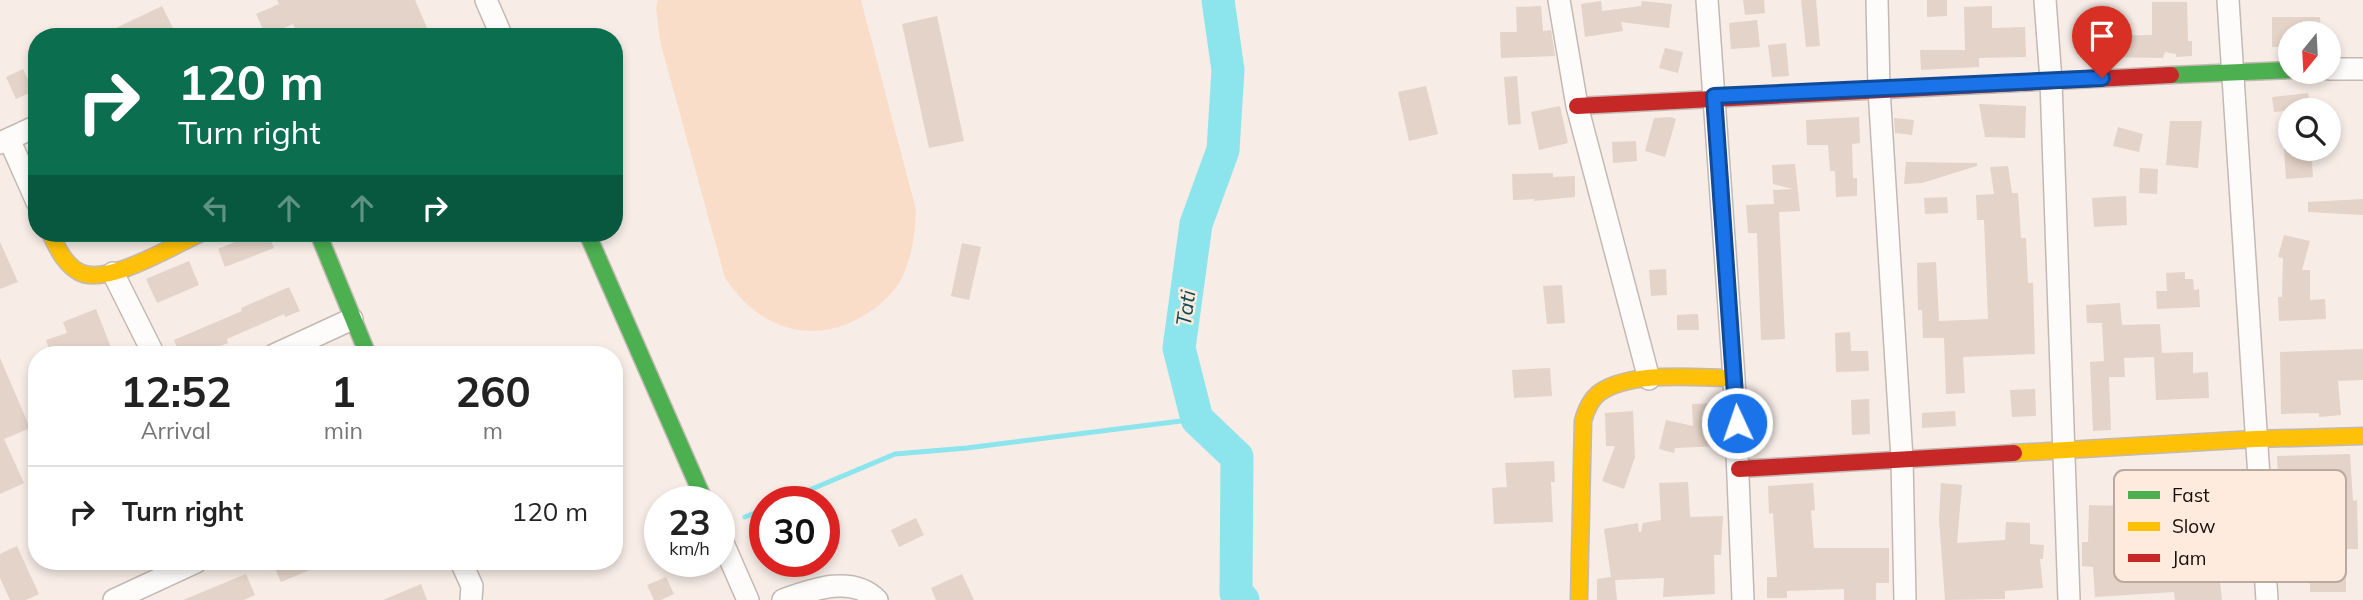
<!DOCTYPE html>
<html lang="en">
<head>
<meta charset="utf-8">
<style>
	body { margin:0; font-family:Mulish,sans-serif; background:#f6f6f6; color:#222; height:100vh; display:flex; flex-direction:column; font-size:26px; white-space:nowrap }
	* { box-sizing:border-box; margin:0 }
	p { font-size:23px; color:#767676 }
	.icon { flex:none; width:38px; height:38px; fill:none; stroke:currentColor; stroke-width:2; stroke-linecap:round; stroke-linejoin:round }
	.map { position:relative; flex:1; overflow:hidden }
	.sheet { position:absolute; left:28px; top:346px; width:595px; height:224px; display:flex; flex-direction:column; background:#fff; border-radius:28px; box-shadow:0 4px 10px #0003 }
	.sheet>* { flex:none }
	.guide { position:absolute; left:28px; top:28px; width:595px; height:214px; border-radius:28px; box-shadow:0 4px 10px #0003; background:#0b6e4f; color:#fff; overflow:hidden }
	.needle { width:46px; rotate:198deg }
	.controls { position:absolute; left:2278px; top:21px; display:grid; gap:14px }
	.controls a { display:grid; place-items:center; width:63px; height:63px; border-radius:50%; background:#fff; box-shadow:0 4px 10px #0003; font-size:35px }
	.speed { position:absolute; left:644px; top:486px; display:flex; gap:14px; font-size:35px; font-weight:700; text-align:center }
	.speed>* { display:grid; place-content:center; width:91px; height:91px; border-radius:50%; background:#fff; box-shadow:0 4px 10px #0003; line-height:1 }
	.speed small { font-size:18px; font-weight:400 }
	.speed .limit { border:10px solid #d22; background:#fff; color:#111 }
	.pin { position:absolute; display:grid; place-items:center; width:60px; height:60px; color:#fff; margin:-72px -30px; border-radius:50% 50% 50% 0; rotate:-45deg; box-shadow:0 0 7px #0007 }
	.pin .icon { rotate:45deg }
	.me { position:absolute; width:77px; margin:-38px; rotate:357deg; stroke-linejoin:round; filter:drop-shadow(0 0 5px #0008) }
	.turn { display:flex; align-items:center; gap:24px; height:147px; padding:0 35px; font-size:32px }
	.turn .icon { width:91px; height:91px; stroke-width:2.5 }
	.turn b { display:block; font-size:49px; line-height:60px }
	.lanes { display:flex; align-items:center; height:66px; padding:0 35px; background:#0003; justify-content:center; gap:35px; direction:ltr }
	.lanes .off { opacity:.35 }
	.eta { display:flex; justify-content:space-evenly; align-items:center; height:119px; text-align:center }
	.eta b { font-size:42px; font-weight:700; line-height:49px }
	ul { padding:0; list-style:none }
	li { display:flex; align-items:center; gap:21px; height:91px; padding:0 35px; border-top:2px solid #e0e0e0 }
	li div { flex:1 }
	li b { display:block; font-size:26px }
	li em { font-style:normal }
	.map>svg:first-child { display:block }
	.green { fill:#faddc8 }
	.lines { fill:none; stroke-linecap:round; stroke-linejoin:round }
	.stream { stroke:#8ce5ed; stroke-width:5 }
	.river { stroke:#8ce5ed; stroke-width:33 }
	.building { fill:#e4d3c8 }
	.street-casing { stroke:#c3b9b3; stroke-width:24 }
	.fast-casing { stroke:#c3b9b3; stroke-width:19 }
	.slow-casing { stroke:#c3b9b3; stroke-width:19 }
	.jam-casing { stroke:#c3b9b3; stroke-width:19 }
	.street { stroke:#fefcfb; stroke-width:21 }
	.fast { stroke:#4caf50; stroke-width:16 }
	.slow { stroke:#ffc107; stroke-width:16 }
	.jam { stroke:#c62828; stroke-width:16 }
	.route-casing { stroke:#114b97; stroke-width:18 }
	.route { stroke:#1a73e8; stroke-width:12 }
	.labels { text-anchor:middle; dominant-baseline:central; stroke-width:5; stroke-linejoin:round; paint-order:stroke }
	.water-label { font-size:21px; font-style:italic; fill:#0f4b51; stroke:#ffebde }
	.key { fill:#ffebde; stroke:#b9a99e; stroke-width:2 }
	.key-label { font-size:19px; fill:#170f0a }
</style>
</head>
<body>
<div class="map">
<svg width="2363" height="600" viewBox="0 0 2363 600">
	<rect width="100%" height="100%" fill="#f7ece6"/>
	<!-- green -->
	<path class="green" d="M658 0H861L916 210C915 235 912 256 902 278 896 291 879 306 868 313 813 348 760 330 725 278L660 41 656 8Z"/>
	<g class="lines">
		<!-- stream -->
		<path class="stream" d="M781 502 895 454 967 448 1197 419
			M745 517 765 509"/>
		<!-- river -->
		<path class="river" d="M1218 0 1228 70 1223 150 1196 224 1179 348 1197 419 1237 457 1236 593 1243 600"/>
	</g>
	<!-- building -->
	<path class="building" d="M277 0H415L431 37H298L293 24 266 36 256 14 279 4Z
		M1743 0H1764L1765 13 1745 15Z
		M1801 0H1816L1820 46 1806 47Z
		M1927 0H1947V16L1927 17Z
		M1601 1 1602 11 1641 6 1642 1 1672 4 1669 28 1621 22 1623 31 1585 37 1581 4Z
		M2152 2H2187L2188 41H2192V56L2176 57V54L2165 52 2163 58 2103 57V36L2152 35Z
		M162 6 173 28 155 37H97Z
		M1541 6 1543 31 1551 30 1555 56 1501 58 1500 32H1517L1516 7Z
		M1992 6V28L2025 27 2026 57 1979 58V67L1921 70 1920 50H1965L1964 7Z
		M937 16 964 141 929 148 902 24Z
		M2272 17H2320L2321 33H2291V46L2272 47Z
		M1757 20 1760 47 1731 49 1729 23Z
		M1786 43 1789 76 1772 77 1768 45Z
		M1665 48 1683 52 1678 73 1659 68Z
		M23 69 34 91 16 99 6 77Z
		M1517 76 1521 124 1508 125 1504 77Z
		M1426 86 1438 134 1409 141 1398 92Z
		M2308 93 2310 108 2274 112 2272 97Z
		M1979 104 2026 106 2025 138 1985 137Z
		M1560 106 1568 143 1539 150 1531 112Z
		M1671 117 1676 119 1665 157 1645 151 1654 118Z
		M1859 117 1860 143 1852 144 1853 178H1857V196L1836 197 1835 171H1830L1828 145H1807L1806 120Z
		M1894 118 1914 120 1912 135 1895 133Z
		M2170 121H2202L2198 168 2166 165Z
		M2118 127 2143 134 2139 152 2113 146Z
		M1636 141 1637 161 1613 163 1612 142Z
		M2284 149H2311L2313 177 2286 179Z
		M1906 162 1977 163V166L1922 183 1904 184Z
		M1795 164 1800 211 1779 212 1785 339 1761 340 1757 233H1748L1746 205 1774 204 1773 190 1793 189 1773 184 1772 165Z
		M2008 166 2012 193H2018L2021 238H2026L2028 283H2033L2035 354 1963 357 1965 393 1946 394 1944 338H1923L1922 310H1918L1917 263 1936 262 1939 321 1988 319 1984 220H1977L1976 195 1994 194 1990 167Z
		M2140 168 2158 169 2157 194 2139 193Z
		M1553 173V177L1575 176V197L1534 201V199L1513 200 1512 174Z
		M2126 196 2127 225 2094 227 2092 198Z
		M1947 197 1948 213 1925 214 1924 198Z
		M2363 199V215L2308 212V202Z
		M256 233H268L274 248 225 267 218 249Z
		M2284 235 2310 241 2302 270H2310V300L2325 299 2326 319 2279 321 2278 297H2282L2283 258 2278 257Z
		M0 242 18 282 0 289Z
		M962 243 981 247 969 300 951 296Z
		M189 261 199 285 157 303 146 279Z
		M1666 269 1667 295 1651 296 1649 270Z
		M2185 272V279H2193L2194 290 2199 289 2200 307 2157 309 2156 291H2167L2166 273Z
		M1562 285 1565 323 1547 324 1543 286Z
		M289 287 300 311 285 317 284 314 227 339 228 343 198 355H180L174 340 242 311 241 308Z
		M2120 303 2122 325 2160 324 2162 353 2193 352V373L2208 372 2209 398 2156 400 2154 357 2124 358 2125 377H2109L2111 430 2093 431 2090 362 2104 361 2102 323H2087L2086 305Z
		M96 309 114 355H51L46 340 67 333 63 322Z
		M1698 314 1699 330H1677V315Z
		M1850 332 1851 351H1868L1869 371 1836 372 1835 333Z
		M2363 349V380L2338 381 2341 415 2319 417V413L2281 414 2280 352Z
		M0 358 30 428 4 439 24 483 0 494Z
		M1550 368 1552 396 1514 398 1512 370Z
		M2035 389 2036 416 2012 417 2010 390Z
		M1869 399 1870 434 1852 435 1851 400Z
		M1718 403 1720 446 1675 448 1674 453 1659 449 1666 420 1693 426 1692 404Z
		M1633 411 1635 457 1624 489 1602 481 1615 446H1606L1605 413Z
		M1955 411 1956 426 1922 428V413Z
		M2350 454 2353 501 2357 500 2358 549H2346V592H2310V555L2283 556 2277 456Z
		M1554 461 1555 482H1551L1553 522 1494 524 1492 488 1507 487 1505 463Z
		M1688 482 1690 517 1723 516 1721 555H1714L1715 594 1663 597 1664 578 1615 580 1617 600H1597V579L1611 577 1604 529 1638 523 1639 532H1641L1643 523 1661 520 1659 483Z
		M1813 483 1815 510 1811 511 1814 548H1889V583H1876V600H1844V589L1787 591V598H1767V577H1777L1773 513 1769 514 1768 486Z
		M1941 483 1962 485 1957 543 2005 540 2006 522 2030 523V544L2044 545 2043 559H2040L2043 588 2005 591V599L1945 600 1939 519Z
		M2089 505 2120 506 2121 570 2181 566 2201 568 2199 535 2219 534 2220 554H2217L2222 600H2175L2174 592 2095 597 2093 567 2082 566V542H2088Z
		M916 518 924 535 899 547 891 530Z
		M17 546 39 594 26 600H10L0 578V554Z
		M272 562H329L281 582Z
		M246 574 255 595 244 600H183Z
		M962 574 974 600H936L931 588Z
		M666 577 674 594 661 600H654L647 585Z
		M421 584 427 600H383Z"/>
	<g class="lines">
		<defs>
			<path id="street" d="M486 0 502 37
				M1559 0 1577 106 1649 379
				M1707 0 1734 378 1743 600
				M1877 0 1879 89 1902 459 1905 600
				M2045 0 2051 81 2069 600
				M2228 0 2267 600
				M2329 69H2363
				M9 139 37 202
				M0 143 37 126
				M113 273 154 355
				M274 355 352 319
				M719 534 748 600
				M461 562 472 586 471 600
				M114 600 196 562
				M783 600C811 590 852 574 877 600"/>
			<path id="fast" d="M2171 75 2291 70
				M318 233 368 355
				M587 233 705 502"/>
			<path id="slow" d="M50 233C57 247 64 264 79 272 106 287 174 245 201 233
				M2014 453 2255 439 2363 436
				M1579 600 1583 421C1586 410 1590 400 1599 393 1630 370 1697 378 1734 378"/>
			<path id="jam" d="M1577 106 2171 75
				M1739 469 2014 453"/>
		</defs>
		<!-- street casing -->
		<use href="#street" class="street-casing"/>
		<!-- fast casing -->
		<use href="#fast" class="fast-casing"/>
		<!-- slow casing -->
		<use href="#slow" class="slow-casing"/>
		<!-- jam casing -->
		<use href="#jam" class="jam-casing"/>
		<!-- street -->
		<use href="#street" class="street"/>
		<!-- fast -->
		<use href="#fast" class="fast"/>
		<!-- slow -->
		<use href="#slow" class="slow"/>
		<!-- jam -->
		<use href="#jam" class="jam"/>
	</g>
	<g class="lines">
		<defs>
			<path id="route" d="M1737 423 1714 96 2102 78"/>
		</defs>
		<!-- route casing -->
		<use href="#route" class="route-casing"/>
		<!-- route -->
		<use href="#route" class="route"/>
	</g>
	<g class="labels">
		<!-- water labels -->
		<g class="water-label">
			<text transform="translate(1185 308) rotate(-82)">Tati</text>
		</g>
	</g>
	<!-- legend -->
	<rect x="2114" y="470" width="232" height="112" rx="10" class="key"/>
	<rect x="2128" y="491" width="32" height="8" fill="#4caf50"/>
	<rect x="2128" y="522" width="32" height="9" fill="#ffc107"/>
	<rect x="2128" y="554" width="32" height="8" fill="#c62828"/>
	<g class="key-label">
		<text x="2172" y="502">Fast</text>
		<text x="2172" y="533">Slow</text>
		<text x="2172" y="565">Jam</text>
	</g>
</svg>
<div class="controls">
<a><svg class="needle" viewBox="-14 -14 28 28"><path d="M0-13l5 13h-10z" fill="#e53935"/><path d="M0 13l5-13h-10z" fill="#767676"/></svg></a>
<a><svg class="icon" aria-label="search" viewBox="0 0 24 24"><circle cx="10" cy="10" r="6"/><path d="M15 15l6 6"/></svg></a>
</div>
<div class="speed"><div>23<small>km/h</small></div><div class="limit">30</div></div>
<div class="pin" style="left:2102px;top:78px;background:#d93025"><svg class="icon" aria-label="arrive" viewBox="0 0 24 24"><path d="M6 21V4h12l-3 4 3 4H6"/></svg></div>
<svg class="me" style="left:1737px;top:423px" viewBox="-20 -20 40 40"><circle r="17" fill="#1a73e8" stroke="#fff" stroke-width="3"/><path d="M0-11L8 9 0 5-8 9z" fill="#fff"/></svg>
<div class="guide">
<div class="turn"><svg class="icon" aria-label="right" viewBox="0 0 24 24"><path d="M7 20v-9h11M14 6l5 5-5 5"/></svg><div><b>120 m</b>Turn right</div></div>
<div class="lanes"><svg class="icon off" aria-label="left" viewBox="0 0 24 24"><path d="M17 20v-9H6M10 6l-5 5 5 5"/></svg><svg class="icon off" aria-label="ahead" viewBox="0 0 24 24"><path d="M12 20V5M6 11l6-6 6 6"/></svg><svg class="icon off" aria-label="ahead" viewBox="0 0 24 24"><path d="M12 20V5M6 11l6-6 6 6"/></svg><svg class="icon" aria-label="right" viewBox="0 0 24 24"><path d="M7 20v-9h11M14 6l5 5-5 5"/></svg></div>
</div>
<section class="sheet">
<div class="eta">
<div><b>12:52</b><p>Arrival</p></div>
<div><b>1</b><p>min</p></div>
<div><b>260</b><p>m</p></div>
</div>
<ul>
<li><svg class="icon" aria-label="right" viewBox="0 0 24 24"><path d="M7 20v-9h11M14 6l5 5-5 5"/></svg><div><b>Turn right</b></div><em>120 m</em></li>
</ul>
</section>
</div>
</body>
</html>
